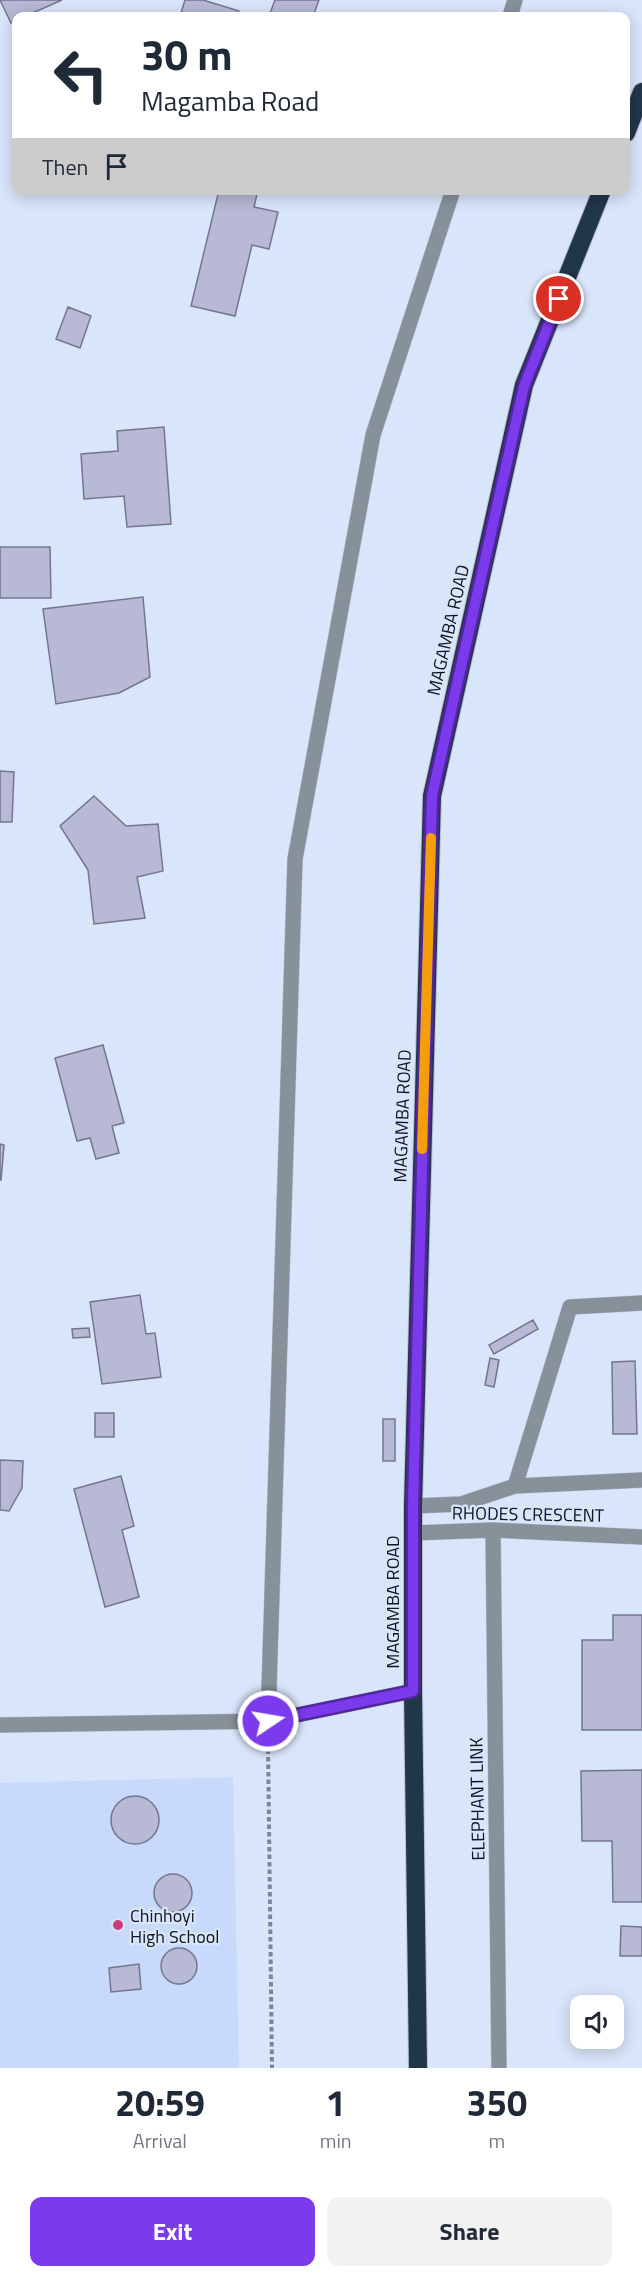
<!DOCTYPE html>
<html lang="en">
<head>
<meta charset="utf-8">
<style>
	body { margin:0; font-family:"Titillium Web",sans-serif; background:#f2f2f3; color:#1f2937; height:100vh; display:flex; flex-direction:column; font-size:22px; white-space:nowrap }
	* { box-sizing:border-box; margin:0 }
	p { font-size:20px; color:#747a83 }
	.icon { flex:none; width:33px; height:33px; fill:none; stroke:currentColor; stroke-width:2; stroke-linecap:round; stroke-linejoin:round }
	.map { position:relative; height:2068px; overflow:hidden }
	.details { display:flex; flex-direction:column; background:#fff; flex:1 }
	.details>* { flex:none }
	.top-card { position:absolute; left:12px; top:12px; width:618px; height:183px; border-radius:12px; box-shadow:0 3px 15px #0003; background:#fff; color:#1f2937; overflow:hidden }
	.fabs { position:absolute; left:570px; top:1995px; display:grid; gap:12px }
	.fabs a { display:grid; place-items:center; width:54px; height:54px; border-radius:12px; background:#fff; box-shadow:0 3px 15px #0003; font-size:30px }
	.pin { position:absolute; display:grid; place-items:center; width:51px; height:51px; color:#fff; margin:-26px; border:3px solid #fff; border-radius:50%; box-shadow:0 2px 6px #0007 }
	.me { position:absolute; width:66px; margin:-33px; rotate:78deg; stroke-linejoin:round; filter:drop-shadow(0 0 4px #0008) }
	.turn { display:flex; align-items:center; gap:21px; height:126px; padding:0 30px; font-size:27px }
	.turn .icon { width:78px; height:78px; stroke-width:2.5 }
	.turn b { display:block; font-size:42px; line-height:51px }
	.then { display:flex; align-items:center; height:57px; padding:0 30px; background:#0003; gap:12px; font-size:22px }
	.eta { display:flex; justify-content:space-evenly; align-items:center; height:102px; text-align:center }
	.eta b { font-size:36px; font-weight:700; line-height:42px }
	.button { display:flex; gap:12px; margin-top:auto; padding:12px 30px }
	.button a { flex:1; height:69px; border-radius:12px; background:#7c3aed; color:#fff; font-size:24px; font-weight:700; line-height:69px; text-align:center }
	.button a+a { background:#f2f2f3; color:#1f2937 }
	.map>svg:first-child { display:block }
	.built { fill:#c8dafb }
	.building { fill:#b7b9d5; stroke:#747690; stroke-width:1.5 }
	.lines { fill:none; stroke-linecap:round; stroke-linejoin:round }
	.lane-casing { stroke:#b5bfd2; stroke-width:16 }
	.street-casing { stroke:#b5bfd2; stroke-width:16 }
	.highway-casing { stroke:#b5bfd2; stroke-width:20 }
	.path { stroke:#7d8696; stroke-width:4; stroke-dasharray:4.5 3; stroke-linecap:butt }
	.lane { stroke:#87919a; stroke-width:15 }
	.street { stroke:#87919a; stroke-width:15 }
	.highway { stroke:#213647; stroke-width:18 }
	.route-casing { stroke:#51269a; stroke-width:15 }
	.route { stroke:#7c3aed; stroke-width:10 }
	.slow { stroke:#f59e0b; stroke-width:10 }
	.poi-dot { fill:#c83e76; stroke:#d9e5fa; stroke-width:2 }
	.labels { text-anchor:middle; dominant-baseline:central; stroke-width:4.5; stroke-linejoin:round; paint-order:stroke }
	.street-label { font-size:18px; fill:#0f141d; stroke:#d9e5fa }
	.poi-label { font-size:18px; fill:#0f141d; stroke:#d9e5fa; text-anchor:start }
</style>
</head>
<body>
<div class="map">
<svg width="642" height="2068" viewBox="0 0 642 2068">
	<rect width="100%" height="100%" fill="#d9e5fa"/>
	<!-- built -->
	<path class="built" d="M233 1777 239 2068H0V1783Z"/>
	<!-- building -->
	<path class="building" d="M0 0H62L26 16H16V21L11 23Z
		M185 0H203L239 11 237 16H180Z
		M275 0H319L313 16H269Z
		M219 190H258L254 207 278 212 269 249 252 245 235 316 191 306Z
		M68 307 91 316 80 348 56 339Z
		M164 427 171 524 127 527 124 496 84 499 81 454 118 451 117 431Z
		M0 547H50L51 598H0Z
		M143 597 150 677 119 693 56 704 43 609Z
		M0 771 14 772 12 822H0Z
		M94 796 126 826 158 824 163 871 137 877 145 918 94 924 88 870 60 826Z
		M103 1045 124 1123 112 1126 119 1153 96 1159 90 1138 77 1141 55 1058Z
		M0 1144 4 1145 1 1180H0Z
		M140 1295 146 1334 155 1333 161 1377 102 1384 90 1302Z
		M533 1320 538 1329 494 1354 489 1345Z
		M89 1328 90 1337 73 1338 72 1329Z
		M490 1358 499 1360 494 1387 485 1385Z
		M635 1361 637 1434H613L612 1362Z
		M95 1413H114V1437H95Z
		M383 1419H395V1461H383Z
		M0 1460 23 1461 22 1488 9 1511 0 1510Z
		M121 1476 134 1526 122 1530 139 1597 105 1607 74 1489Z
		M613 1615H642V1730H582V1640H613Z
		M642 1770V1902H613L612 1841H582L581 1771Z
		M111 1820a24 24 0 1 1 48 0a24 24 0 1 1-48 0Z
		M154 1893a19 19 0 1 1 38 0a19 19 0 1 1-38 0Z
		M621 1926 642 1927V1956H620Z
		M161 1966a18 18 0 1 1 36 0a18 18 0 1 1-36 0Z
		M139 1964 141 1989 111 1992 109 1968Z"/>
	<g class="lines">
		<defs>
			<path id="lane" d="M515 1486 642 1480
				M413 1506 461 1504 515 1486 570 1307 642 1303"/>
			<path id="street" d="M510 16 515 0
				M493 1530 499 2068
				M413 1533 493 1530 642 1537
				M268 1721 295 859 373 435 453 190
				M0 1725 268 1721 413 1691"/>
			<path id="highway" d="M626 133 642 92
				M418 2068 413 1691V1506L432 796 524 385 602 190"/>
		</defs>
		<!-- lane casing -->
		<use href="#lane" class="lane-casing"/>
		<!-- street casing -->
		<use href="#street" class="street-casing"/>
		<!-- highway casing -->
		<use href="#highway" class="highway-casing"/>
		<!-- path -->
		<path class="path" d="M268 1742 272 2068"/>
		<!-- lane -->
		<use href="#lane" class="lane"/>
		<!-- street -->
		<use href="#street" class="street"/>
		<!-- highway -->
		<use href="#highway" class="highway"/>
	</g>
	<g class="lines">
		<defs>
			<path id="route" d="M268 1721 413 1691V1506L432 796 524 386 559 299"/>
		</defs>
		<!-- route casing -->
		<use href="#route" class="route-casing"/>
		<!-- route -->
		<use href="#route" class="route"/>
		<!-- slow -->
		<path class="slow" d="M422 1149 431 838"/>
	</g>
	<!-- markers -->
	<circle class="poi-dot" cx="118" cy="1925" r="6"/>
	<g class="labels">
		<!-- street labels -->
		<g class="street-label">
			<text transform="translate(448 630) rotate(-77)">MAGAMBA ROAD</text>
			<text transform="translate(402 1116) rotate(-88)">MAGAMBA ROAD</text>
			<text transform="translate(528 1514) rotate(1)">RHODES CRESCENT</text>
			<text transform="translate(392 1602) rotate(-90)">MAGAMBA ROAD</text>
			<text transform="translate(477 1799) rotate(-91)">ELEPHANT LINK</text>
		</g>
		<!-- poi labels -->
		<g class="poi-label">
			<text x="130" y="1915">Chinhoyi<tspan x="130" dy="21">High School</tspan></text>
		</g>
	</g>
</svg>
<div class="fabs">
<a><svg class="icon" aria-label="sound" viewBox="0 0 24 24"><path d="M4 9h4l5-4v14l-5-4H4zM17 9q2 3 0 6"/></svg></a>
</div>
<div class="pin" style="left:559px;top:299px;background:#d93025"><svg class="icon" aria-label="arrive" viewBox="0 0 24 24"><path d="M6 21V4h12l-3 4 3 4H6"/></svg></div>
<svg class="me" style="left:268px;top:1721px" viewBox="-20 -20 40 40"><circle r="17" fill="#7c3aed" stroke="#fff" stroke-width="3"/><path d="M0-11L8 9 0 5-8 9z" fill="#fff"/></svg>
<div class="top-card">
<div class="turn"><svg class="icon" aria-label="left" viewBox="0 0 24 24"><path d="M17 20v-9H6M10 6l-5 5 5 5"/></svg><div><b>30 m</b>Magamba Road</div></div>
<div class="then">Then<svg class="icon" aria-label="arrive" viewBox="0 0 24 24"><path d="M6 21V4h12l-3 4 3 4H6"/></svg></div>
</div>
</div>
<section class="details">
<div class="eta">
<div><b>20:59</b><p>Arrival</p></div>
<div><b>1</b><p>min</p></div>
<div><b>350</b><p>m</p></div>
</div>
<div class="button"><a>Exit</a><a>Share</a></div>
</section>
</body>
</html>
